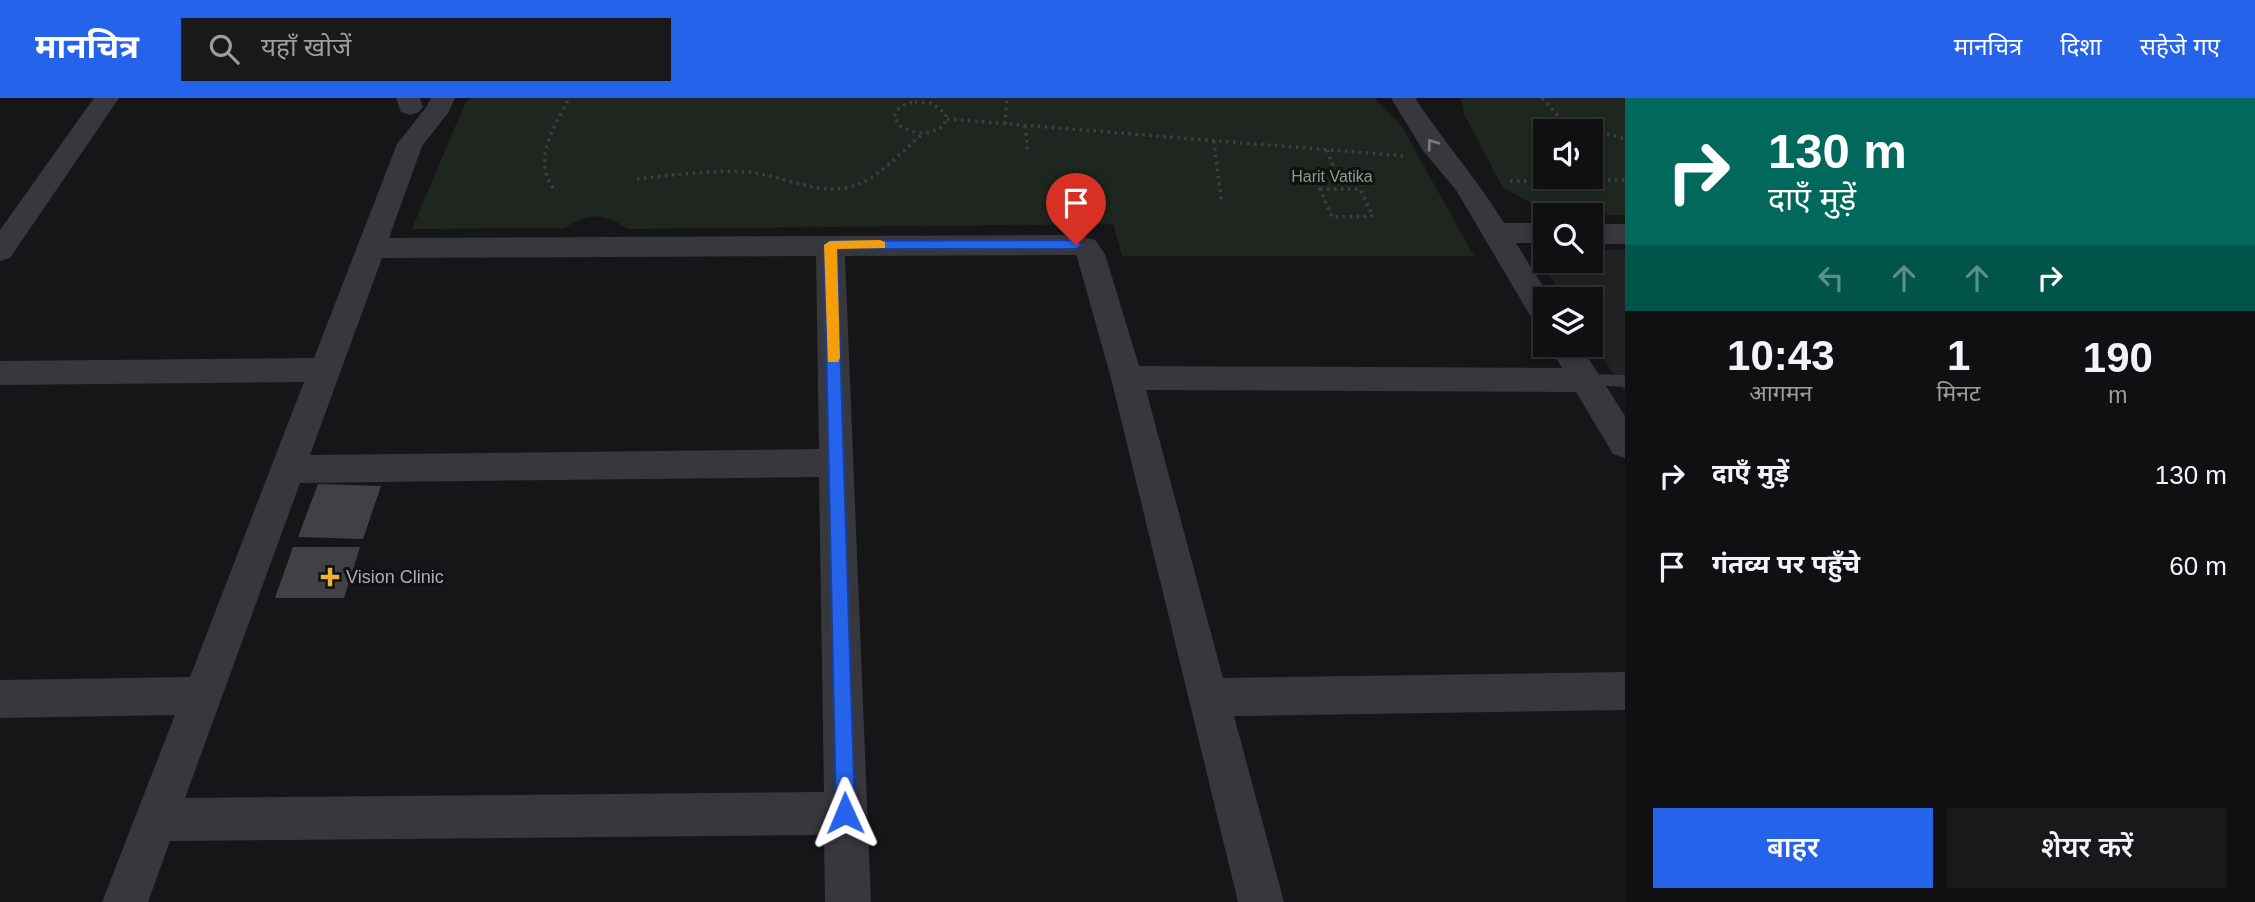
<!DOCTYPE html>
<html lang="hi">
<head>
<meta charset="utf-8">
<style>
	body { margin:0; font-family:Arial,"Noto Sans Devanagari",sans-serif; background:#19191b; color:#f1f3f6; height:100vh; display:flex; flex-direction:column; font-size:26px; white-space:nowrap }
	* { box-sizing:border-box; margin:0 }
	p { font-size:23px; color:#9c9d9f }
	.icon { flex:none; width:38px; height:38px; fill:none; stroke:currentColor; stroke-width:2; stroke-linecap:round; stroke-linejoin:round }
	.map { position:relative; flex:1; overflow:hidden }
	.side { display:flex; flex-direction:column; background:#101012; width:630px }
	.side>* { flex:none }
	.top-card { background:#00695c; color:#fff; overflow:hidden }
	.fabs { position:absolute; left:1533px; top:21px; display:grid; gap:14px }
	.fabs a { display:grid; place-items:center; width:70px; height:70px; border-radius:0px; background:#101012; box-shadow:0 4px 10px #0003,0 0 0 2px #303032; font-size:35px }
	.pin { position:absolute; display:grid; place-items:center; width:60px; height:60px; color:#fff; margin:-72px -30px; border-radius:50% 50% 50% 0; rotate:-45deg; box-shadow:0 0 7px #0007 }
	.pin .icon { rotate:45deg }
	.me { position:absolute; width:77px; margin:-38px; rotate:359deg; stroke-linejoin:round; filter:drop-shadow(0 0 5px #0008) }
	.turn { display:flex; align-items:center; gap:24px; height:147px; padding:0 28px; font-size:32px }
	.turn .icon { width:91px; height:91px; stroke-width:2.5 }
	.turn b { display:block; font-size:49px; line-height:60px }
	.lanes { display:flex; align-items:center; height:66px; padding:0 28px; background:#0003; justify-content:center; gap:35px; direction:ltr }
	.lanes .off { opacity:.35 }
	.eta { display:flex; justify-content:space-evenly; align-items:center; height:119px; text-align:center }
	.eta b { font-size:42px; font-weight:600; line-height:49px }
	.button { display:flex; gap:14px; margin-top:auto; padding:14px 28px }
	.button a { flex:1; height:80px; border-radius:0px; background:#2563eb; color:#fff; font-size:28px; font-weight:600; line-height:80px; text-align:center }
	.button a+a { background:#19191b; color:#f1f3f6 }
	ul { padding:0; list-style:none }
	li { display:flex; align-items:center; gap:21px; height:91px; padding:0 28px }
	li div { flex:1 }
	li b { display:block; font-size:26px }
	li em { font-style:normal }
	header { display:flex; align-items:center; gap:42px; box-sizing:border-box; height:98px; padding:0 35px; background:#2563eb; color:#fff }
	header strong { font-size:33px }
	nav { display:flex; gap:38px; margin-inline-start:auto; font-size:24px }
	.search { width:490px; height:63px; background:#19191b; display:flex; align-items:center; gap:18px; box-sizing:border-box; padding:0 24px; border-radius:0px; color:#9c9d9f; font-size:26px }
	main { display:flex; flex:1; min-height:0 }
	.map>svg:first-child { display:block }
	.built { fill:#222225 }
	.green { fill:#1e261f; fill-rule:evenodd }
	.building { fill:#404145 }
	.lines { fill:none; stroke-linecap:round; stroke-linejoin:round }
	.path { stroke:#3d3f44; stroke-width:3.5; stroke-dasharray:2.5 4.5; stroke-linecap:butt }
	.lane { fill:#37383d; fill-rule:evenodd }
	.street { fill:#37383d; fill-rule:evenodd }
	.oneway { stroke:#757881 }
	.route { fill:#2563eb; stroke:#184099; stroke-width:2 }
	.slow { fill:#f59e0b }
	.poi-dot { fill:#f2b134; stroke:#111113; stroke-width:2.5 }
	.labels { text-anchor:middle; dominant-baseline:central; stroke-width:6; stroke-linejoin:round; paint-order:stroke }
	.far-park-label { font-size:16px; fill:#7fa381; stroke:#111113 }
	.poi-label { font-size:18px; fill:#a8adb8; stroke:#111113; text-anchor:start }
</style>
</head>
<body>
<header>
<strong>मानचित्र</strong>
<div class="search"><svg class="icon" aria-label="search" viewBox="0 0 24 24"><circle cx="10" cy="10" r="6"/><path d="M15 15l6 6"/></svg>यहाँ खोजें</div>
<nav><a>मानचित्र</a><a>दिशा</a><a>सहेजे गए</a></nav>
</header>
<main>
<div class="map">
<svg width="1625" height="804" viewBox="0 0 1625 804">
	<rect width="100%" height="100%" fill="#161618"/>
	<!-- built -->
	<path class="built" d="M1533 152H1545V163H1591V152H1625V294L1591 241V201H1565Z"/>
	<!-- green -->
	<path class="green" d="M470 0H1374L1401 27 1474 158H1122L1113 126 627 131C605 115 588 114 565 130L412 131 465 5Z
		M1461 0H1625V117H1565L1547 113 1503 90 1464 16ZM1545 33H1591V79H1545Z"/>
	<!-- building -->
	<path class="building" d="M318 386 381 388 363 441 298 439Z
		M293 449H360L344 500H275Z"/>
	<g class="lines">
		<!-- path -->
		<path class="path" d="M1542 0 1563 23 1625 41
			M915 4 931 5 946 16 945 26C931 38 916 37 900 28L894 18C898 9 905 5 915 4Z
			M947 21 1405 58
			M1005 26 1007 0
			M1025 28 1028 55
			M1214 43 1221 101
			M1327 52 1342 91
			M637 81C673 77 709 72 745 74 782 76 820 100 856 87 883 78 902 51 925 35
			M1510 83 1625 82
			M553 90C532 59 555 29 569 0
			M1320 91H1360L1373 118 1332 119Z"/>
		<!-- lane -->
		<path class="lane" d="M1585 276 1625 277V289L1579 286 1577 282 1579 278Z"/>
		<!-- street -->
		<path class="street" d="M94 0H119L10 160 0 163V132Z
			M396 0H420L423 9 419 14 410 17 401 14Z
			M431 0H455L448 15 422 48 389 140 1076 137 1095 142 1105 156 1139 268 1562 270 1549 247H1580L1625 318V360L1613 356 1576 294 1146 292 1223 580 1625 574V612L1234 618 1284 804H1238L1111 280 1077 159 1076 157 845 158 871 804H825L824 737 170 743 148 804H102L175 617 0 620V582L190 579 304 284 0 287V263L314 260 397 46 427 8ZM816 158 819 351 310 357 382 160ZM819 379 824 694 185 700 300 385Z
			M1391 0H1415C1444 44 1477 81 1504 125H1545V145H1516L1551 201H1545V227L1534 224 1456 92 1424 54Z
			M1591 126H1625V146H1591Z"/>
	</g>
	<!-- one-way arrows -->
	<defs><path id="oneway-chevron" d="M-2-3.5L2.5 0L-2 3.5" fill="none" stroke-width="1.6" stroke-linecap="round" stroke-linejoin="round" transform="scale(1.75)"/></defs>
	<use class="oneway" href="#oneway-chevron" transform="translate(1432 46) rotate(-126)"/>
	<!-- route -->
	<path class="route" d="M1076 142 1082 147 1076 151H837L855 715 852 721 845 724 839 721 836 715 824 147 830 143Z"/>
	<!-- slow -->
	<path class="slow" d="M880 142 885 144V150L837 151 840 260 838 264H828L824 147 830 143Z"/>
	<!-- markers -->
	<path class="poi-dot" d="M326.5 468.5h7v7h7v7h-7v7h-7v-7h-7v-7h7z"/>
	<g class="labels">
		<!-- far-park labels -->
		<g class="far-park-label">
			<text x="1332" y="78">Harit Vatika</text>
		</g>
		<!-- poi labels -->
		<g class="poi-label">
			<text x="346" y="479">Vision Clinic</text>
		</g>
	</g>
</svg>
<div class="fabs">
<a><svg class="icon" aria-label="sound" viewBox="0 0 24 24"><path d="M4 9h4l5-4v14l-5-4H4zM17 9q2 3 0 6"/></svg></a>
<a><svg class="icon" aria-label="search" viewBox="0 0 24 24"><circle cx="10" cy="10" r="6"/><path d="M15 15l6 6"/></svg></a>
<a><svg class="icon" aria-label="layers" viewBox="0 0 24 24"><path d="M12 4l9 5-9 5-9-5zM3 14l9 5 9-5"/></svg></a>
</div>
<div class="pin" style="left:1076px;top:147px;background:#d93025"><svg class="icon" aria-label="arrive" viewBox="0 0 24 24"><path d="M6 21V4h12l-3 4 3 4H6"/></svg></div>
<svg class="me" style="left:845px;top:715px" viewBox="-20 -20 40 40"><path d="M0-17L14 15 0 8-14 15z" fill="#2563eb" stroke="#fff" stroke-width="4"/></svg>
</div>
<section class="side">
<div class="top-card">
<div class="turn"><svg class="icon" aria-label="right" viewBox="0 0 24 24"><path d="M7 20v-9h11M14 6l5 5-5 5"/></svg><div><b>130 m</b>दाएँ मुड़ें</div></div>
<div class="lanes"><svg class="icon off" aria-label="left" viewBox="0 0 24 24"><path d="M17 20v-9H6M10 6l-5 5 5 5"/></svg><svg class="icon off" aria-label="ahead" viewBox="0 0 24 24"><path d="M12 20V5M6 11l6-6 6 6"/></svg><svg class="icon off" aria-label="ahead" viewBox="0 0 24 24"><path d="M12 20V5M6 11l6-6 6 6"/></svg><svg class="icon" aria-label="right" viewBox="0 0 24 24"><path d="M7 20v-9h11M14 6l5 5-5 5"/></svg></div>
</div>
<div class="eta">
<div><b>10:43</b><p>आगमन</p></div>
<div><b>1</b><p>मिनट</p></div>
<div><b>190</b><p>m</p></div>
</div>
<ul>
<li><svg class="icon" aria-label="right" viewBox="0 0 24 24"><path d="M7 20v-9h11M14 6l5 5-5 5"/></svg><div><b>दाएँ मुड़ें</b></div><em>130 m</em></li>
<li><svg class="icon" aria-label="arrive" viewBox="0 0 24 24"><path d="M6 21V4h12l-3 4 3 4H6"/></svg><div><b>गंतव्य पर पहुँचे</b></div><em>60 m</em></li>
</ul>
<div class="button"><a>बाहर</a><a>शेयर करें</a></div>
</section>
</main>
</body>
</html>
